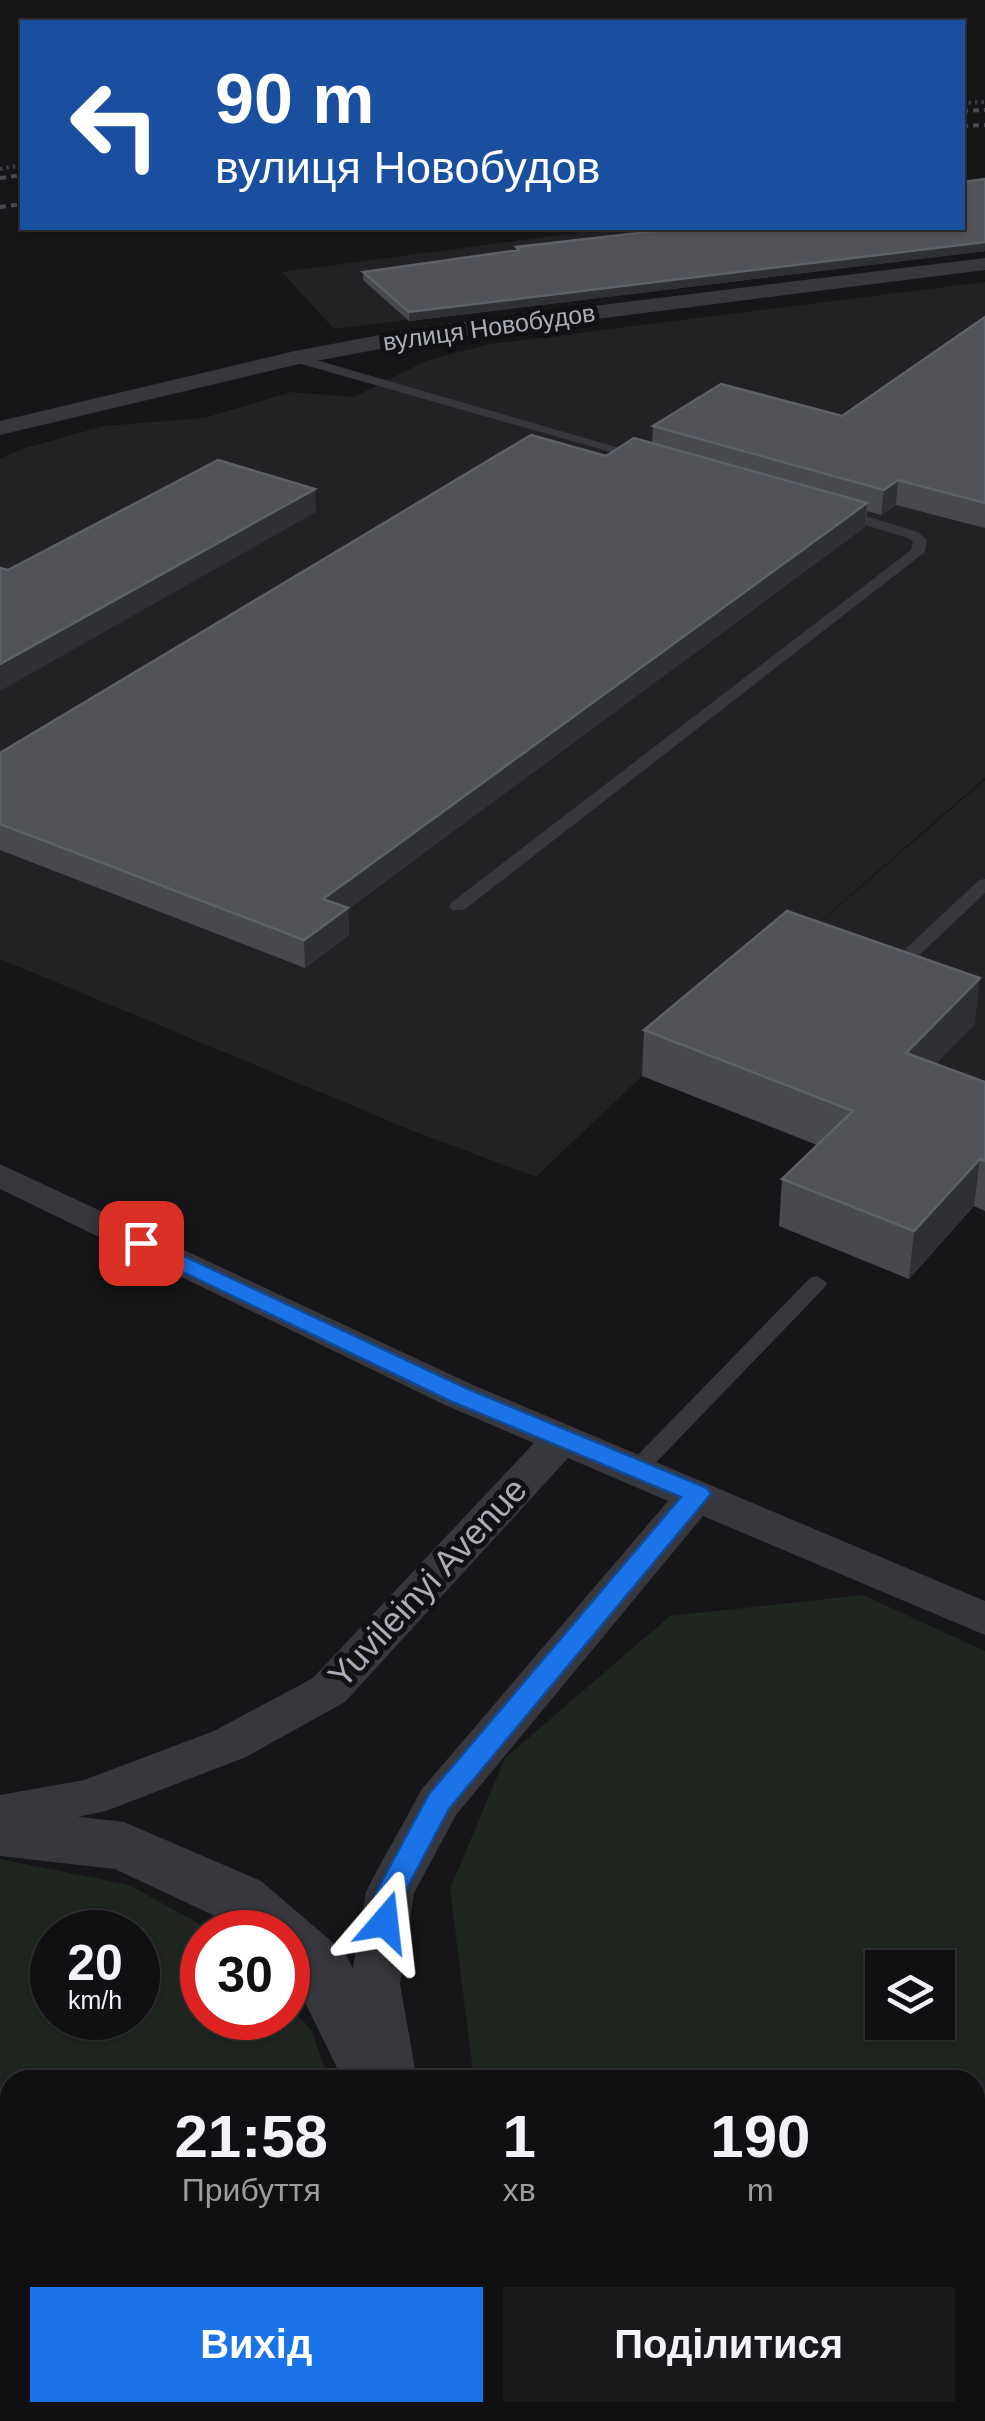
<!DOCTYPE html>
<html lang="uk">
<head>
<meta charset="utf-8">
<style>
	body { margin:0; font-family:Arial,sans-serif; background:#19191b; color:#f1f3f6; height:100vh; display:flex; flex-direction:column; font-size:38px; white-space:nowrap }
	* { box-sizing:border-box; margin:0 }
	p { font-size:32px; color:#9c9d9f }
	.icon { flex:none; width:55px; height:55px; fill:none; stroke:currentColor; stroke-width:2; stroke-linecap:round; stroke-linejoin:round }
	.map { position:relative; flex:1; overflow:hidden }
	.side { position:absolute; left:0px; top:2070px; width:985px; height:352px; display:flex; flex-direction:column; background:#101012; border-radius:30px 30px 0 0; box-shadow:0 2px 8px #0004,0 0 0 2px #303032 }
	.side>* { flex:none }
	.top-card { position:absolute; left:20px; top:20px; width:945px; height:210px; border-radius:0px; box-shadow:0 2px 8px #0004,0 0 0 2px #303032; background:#1a4fa0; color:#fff; overflow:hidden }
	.buttons { position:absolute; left:865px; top:1950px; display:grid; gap:20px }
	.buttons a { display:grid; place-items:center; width:90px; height:90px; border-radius:0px; background:#101012; box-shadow:0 2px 8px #0004,0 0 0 2px #303032; font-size:50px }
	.speed { position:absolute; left:30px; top:1910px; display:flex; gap:20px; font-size:50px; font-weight:700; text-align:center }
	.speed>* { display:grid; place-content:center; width:130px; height:130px; border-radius:50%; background:#101012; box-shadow:0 2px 8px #0004,0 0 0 2px #303032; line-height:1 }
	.speed small { font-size:25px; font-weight:400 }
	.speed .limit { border:15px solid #d22; background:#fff; color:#111 }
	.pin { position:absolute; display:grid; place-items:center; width:85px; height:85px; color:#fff; margin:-42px; border-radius:20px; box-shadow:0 5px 15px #0006 }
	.me { position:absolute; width:110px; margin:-55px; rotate:17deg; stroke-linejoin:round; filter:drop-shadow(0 0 8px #0008) }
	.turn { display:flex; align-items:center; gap:35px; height:210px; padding:0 30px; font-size:45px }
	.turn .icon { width:130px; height:130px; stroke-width:2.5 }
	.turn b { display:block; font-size:70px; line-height:85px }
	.eta { display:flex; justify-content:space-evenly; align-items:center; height:170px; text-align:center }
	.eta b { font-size:60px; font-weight:700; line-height:70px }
	.primary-button { display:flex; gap:20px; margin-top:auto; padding:20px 30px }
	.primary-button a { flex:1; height:115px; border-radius:0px; background:#1a73e8; color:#fff; font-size:40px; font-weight:700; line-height:115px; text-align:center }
	.primary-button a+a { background:#19191b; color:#f1f3f6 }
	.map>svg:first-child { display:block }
	.built { fill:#222225 }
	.green { fill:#1e261f; fill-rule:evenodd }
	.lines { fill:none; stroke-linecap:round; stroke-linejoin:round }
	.path { stroke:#3d3f44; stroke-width:4; stroke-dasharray:2.5 4; stroke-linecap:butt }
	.service { fill:#37383d; fill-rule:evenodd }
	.minor { fill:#37383d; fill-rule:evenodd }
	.tertiary { fill:#37383d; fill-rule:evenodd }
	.rail { stroke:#4a4c52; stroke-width:4; stroke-dasharray:6 5; stroke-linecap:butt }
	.wall { fill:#47494d }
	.shaded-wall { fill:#2f3033 }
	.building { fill:#525359; stroke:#5f6168; stroke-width:2.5 }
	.route { fill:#1a73e8; stroke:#114b97; stroke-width:2.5 }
	.labels { text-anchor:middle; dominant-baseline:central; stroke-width:10; stroke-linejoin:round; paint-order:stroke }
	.far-street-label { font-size:25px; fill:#a8adb8; stroke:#111113 }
	.near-street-label { font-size:35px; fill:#a8adb8; stroke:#111113 }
</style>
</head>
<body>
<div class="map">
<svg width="985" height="2421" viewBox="0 0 985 2421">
	<rect width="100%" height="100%" fill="#161618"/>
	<!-- built -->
	<path class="built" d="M614 228H962L985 248 334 329 282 272Z
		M985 282V778L734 996 985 780V1211L642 1076 536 1177 416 1132 0 959V459L22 449 104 426 204 418 291 392 354 397 428 360 491 344Z"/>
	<!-- green -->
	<path class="green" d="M863 1595 985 1651V2421H453L459 2412H975V2080H474L450 1889 505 1758 670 1616ZM882 1968H938V2022H882Z
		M0 1859 129 1885 214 1932H202V2018H288V2004L311 2030 329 2080H10V2412L295 2413 292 2421H0ZM52 1932H138V2018H52Z"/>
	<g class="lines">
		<!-- path -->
		<path class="path" d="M962 103 985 102
			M0 169 22 165"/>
		<!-- service -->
		<path class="service" d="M291 355H299L647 456 635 459 291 361Z
			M836 510H846L918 532 927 540 925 552 464 910H452L449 906 452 902 911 550 913 541 908 538 836 516Z
			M985 879V893L909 965H897L894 961 897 957 979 880Z
			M817 1276 827 1283 824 1288 645 1474H629L626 1469 629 1464 810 1278Z"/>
		<!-- minor -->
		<path class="minor" d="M985 258V270L422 341 295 365 0 435V421L295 351 422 327Z
			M0 1164 473 1385 985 1601V1635L703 1516 456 1815 414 1893 400 1984 417 2080H365L350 1984 366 1892 373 1878 422 1789 668 1501 568 1458 345 1702 246 1757 106 1811 0 1833V1795L84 1780 214 1731 313 1678 534 1443 445 1405 0 1189Z"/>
		<!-- tertiary -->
		<path class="tertiary" d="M0 1808 124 1822 261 1881 345 1953 409 2080H343L299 1990 288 1980V1932H235L217 1917 115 1869 0 1856Z
			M317 2412H392L389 2421H313Z"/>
		<!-- rail -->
		<path class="rail" d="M962 111 985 110
			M962 126 985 125
			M0 178 22 175
			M0 207 22 204"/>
	</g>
	<!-- wall -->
	<path class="wall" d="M985 179V251L409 321 363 280V272L516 250V247L657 231 658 228H962Z
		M985 317V528L896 505 881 515 867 511 865 527 348 909 349 935 305 968 0 850V753L606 456 652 443 653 426 842 416Z
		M975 1024 935 1064 985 1082V1211L974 1206 909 1279 779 1226 782 1179 817 1145 642 1076 644 1030Z"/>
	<!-- shaded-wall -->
	<path class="shaded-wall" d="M985 242V251L409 321V312Z
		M898 480 896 505 881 515 884 490Z
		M315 489 316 512 0 691V664Z
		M867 503 865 527 348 909 349 935 305 968 304 940 323 899Z
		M980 978 975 1024 901 1099 906 1053Z
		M980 1159 974 1206 909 1279 914 1231Z"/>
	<!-- building -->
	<path class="building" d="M985 179V242L409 312 363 272 519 250 516 247 665 230 662 228H962V182Z
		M985 317V503L898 480 884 490 653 426 721 384 842 416Z
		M531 435 606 456 634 438 867 503 323 899 348 908 304 940 0 824V753Z
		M218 460 315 489 0 664V568L8 570Z
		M787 911 980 978 906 1053 985 1082V1161L980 1159 914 1231 782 1179 853 1111 644 1030Z"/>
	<!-- route -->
	<path class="route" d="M141 1236 468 1389 707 1488 711 1494 449 1809 405 1892 396 1931 385 1935 375 1931 370 1922 376 1892 429 1794 681 1497 450 1401 133 1248 130 1243Z"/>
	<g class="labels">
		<!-- far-street labels -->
		<g class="far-street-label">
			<text transform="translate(489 327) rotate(-8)">вулиця Новобудов</text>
		</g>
		<!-- near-street labels -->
		<g class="near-street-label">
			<text transform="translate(427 1582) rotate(-47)">Yuvileinyi Avenue</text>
		</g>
	</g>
</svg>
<div class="buttons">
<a><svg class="icon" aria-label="layers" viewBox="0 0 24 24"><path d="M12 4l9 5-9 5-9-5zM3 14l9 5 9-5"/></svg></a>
</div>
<div class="speed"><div>20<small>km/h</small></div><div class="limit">30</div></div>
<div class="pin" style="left:141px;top:1243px;background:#d93025"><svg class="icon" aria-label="arrive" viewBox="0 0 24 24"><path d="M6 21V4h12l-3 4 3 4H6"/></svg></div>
<svg class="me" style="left:385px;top:1922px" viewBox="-20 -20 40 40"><path d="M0-17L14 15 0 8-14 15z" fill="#1a73e8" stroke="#fff" stroke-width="4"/></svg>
<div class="top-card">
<div class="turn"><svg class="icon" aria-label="left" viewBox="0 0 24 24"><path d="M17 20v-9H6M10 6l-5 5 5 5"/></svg><div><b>90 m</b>вулиця Новобудов</div></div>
</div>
<section class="side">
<div class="eta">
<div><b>21:58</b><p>Прибуття</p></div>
<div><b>1</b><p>хв</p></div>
<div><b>190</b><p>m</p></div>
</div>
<div class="primary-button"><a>Вихід</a><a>Поділитися</a></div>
</section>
</div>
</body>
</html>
